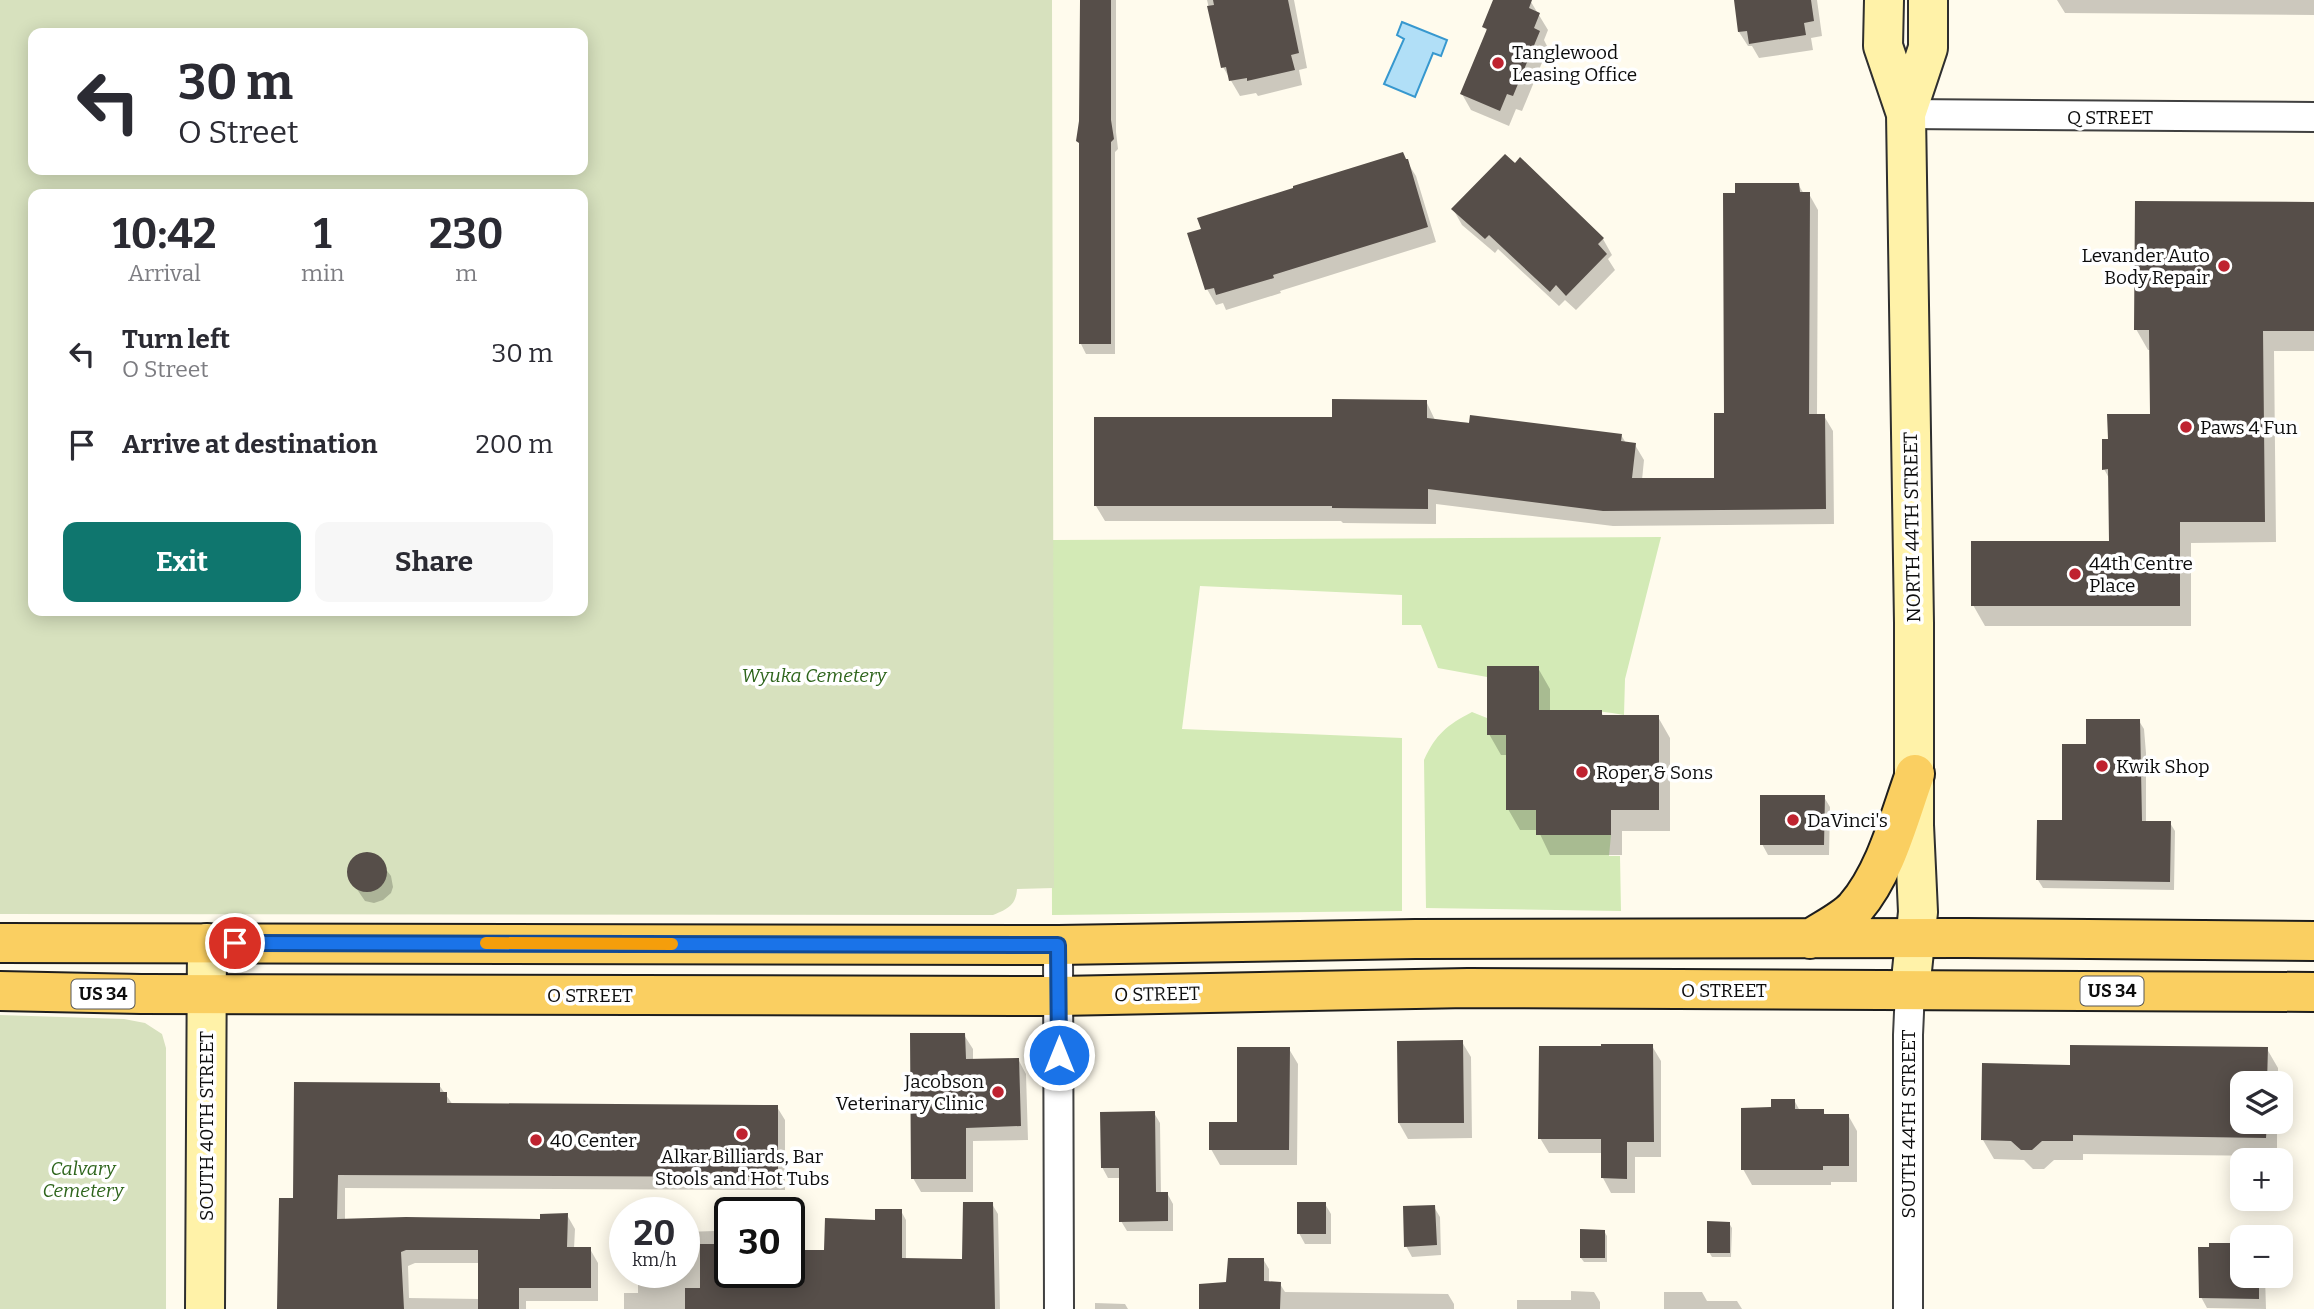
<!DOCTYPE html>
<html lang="en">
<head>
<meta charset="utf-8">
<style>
	body { margin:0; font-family:Bitter,serif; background:#f7f7f7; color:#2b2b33; height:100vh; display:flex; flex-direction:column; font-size:26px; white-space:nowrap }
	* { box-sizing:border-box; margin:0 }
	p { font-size:23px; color:#7c7c81 }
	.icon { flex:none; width:38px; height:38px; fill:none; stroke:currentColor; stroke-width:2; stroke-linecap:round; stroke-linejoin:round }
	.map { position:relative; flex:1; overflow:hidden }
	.sheet { position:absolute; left:28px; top:189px; width:560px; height:427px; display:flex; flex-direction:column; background:#fff; border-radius:14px; box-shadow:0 4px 18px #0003 }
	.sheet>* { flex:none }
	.top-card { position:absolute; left:28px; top:28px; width:560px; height:147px; border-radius:14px; box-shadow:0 4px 18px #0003; background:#fff; color:#2b2b33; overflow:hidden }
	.controls { position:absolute; left:2230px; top:1071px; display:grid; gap:14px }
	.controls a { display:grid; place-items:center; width:63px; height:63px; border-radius:14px; background:#fff; box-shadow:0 4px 18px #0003; font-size:35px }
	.speed { position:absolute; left:609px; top:1197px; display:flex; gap:14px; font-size:35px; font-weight:700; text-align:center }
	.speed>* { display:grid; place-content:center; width:91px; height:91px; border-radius:50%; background:#fff; box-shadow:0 4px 18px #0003; line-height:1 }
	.speed small { font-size:18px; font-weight:400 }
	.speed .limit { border:4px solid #111; border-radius:10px; background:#fff; color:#111 }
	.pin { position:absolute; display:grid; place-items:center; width:60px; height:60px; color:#fff; margin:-30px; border:4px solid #fff; border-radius:50%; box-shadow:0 2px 7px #0007 }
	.me { position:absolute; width:77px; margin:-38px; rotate:0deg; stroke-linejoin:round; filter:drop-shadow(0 0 5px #0008) }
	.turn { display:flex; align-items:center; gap:24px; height:147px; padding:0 35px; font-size:32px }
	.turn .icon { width:91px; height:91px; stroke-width:2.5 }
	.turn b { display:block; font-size:49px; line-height:60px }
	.eta { display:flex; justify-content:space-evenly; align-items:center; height:119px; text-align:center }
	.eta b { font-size:42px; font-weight:700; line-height:49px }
	.cta { display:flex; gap:14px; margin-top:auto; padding:14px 35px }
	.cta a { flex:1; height:80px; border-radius:14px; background:#0f766e; color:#fff; font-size:28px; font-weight:700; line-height:80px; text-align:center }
	.cta a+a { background:#f7f7f7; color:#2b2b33 }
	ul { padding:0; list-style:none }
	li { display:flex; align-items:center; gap:21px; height:91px; padding:0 35px }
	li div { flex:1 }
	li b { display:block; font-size:26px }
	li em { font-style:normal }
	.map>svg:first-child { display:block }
	.green { fill:#d3eab6 }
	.cemetery { fill:#d7e1be; fill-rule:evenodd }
	.water { fill:#b1dff7; stroke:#3798cf; stroke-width:2 }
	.shadow { fill:#0003; fill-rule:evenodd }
	.building { fill:#564e49 }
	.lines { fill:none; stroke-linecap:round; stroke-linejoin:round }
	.street-casing { stroke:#404040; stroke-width:32 }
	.secondary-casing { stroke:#2f2f2f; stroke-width:42 }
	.primary-casing { stroke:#1e1e1e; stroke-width:42 }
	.street { stroke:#fff; stroke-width:28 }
	.secondary { stroke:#fff2a8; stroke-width:38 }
	.primary { stroke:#facf61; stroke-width:38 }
	.route-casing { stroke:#114b97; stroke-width:18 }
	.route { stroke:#1a73e8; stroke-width:12 }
	.slow { stroke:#f59e0b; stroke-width:12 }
	.poi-dot { fill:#bf2330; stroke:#fff; stroke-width:2.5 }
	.labels { text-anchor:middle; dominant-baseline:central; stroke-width:7; stroke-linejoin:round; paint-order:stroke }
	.shield { fill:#fff; stroke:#565656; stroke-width:2 }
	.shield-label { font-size:18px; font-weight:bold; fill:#0d0d0d }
	.poi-label { font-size:19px; fill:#0d0d0d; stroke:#fff; text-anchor:start }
	.street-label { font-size:19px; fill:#0d0d0d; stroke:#fff }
	.park-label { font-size:19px; font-style:italic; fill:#2e651c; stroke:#fff }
</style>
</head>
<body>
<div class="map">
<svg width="2314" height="1309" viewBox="0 0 2314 1309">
	<rect width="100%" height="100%" fill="#fffbed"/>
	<!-- green -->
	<path class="green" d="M1661 537 1625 679 1624 715C1595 709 1568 709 1539 713L1487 677 1438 668 1421 625H1402V595L1200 586 1182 729 1402 738V911L1052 915 1051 540Z
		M1472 712 1487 718 1506 735V810H1536L1611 835 1609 856H1620L1621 911 1426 908 1424 760C1436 734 1447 725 1472 712Z"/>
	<!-- cemetery -->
	<path class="cemetery" d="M0 0H1052L1054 888 1017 889C1016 905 1008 909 993 915L0 914ZM33 33H583V170H33ZM33 194H583V611H33Z
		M0 1015 124 1019 145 1023 162 1034 166 1048V1309H0Z"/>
	<!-- water -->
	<path class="water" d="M1402 22 1447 40 1441 56 1433 53 1415 97 1384 84 1404 39 1397 35Z"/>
	<!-- shadow -->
	<path class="shadow" d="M1081 0H1116V132L1118 149 1115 152V354H1086L1081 344Z
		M1207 0H1294L1307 68 1299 70 1302 85 1258 96 1256 93 1240 96 1223 67Z
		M1495 0H1525L1531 2 1548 30 1544 40 1548 48 1522 111 1516 109 1509 126 1471 110 1462 94 1488 33 1484 26Z
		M1735 0H1817L1822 36 1811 38 1813 50 1759 58 1752 46H1748L1739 32Z
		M2057 0H2314V15L2065 13Z
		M1402 154 1416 176 1436 242 1280 291 1281 293 1226 310 1223 303 1216 305 1207 289Z
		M1521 159 1603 239 1612 255 1608 259 1615 270 1576 310 1565 300 1559 306 1498 249 1495 253 1462 225 1453 209Z
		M1798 184 1804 194H1809L1818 210 1817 416H1824L1833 431 1834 524 1613 526 1436 504V524L1343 523 1341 521H1105L1096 506 1333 419 1426 401 1435 420 1621 435 1626 443 1635 445 1644 460 1642 480 1716 479 1726 415Z
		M2314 204V351H2274L2276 542 2191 543V626H1985L1973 605 2111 543 2110 480 2104 469 2110 441 2152 416 2151 350H2148L2136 329Z
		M1538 668 1550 689V712H1601L1604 717H1658L1670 738V831H1622V855H1550L1538 830H1520L1508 809V755H1501L1489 734Z
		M2139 721 2144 729 2146 753V823H2170L2175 831 2174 890 2043 888 2038 880 2064 822 2088 745Z
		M1824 797 1830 807 1829 855H1768L1762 844Z
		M364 854 375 855 391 876 393 887 391 893 383 900 374 903 365 901 350 879V864L355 858Z
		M964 1035 973 1049V1061L1018 1059 1026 1074 1028 1140 973 1141V1192H921L913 1178Z
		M1398 1042H1462L1471 1057 1472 1138 1408 1139 1399 1123Z
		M1652 1046 1661 1061V1157H1635V1193H1611L1603 1178V1153H1549L1540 1138Z
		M1289 1049 1298 1064 1297 1165H1220L1211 1149 1239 1124Z
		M2267 1049 2278 1068V1083H2242V1122H2277V1156L2083 1154V1160H2054L2044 1169H2033L2024 1160 1994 1159 1983 1140 2072 1066Z
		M439 1085 453 1105 777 1107 785 1120V1190L345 1188V1221H542L567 1215 575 1229 574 1249H590L598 1263V1301H526V1309H279L295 1200ZM415 1263H480V1299L409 1298 408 1266Z
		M1794 1100 1800 1111H1823L1825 1115H1848L1857 1131V1182H1831V1185H1752L1743 1169 1773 1109Z
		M1154 1113 1160 1123 1161 1194 1167 1193 1173 1204V1231H1127L1121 1221 1120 1178H1108L1102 1167Z
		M992 1204 998 1214 1000 1309H624V1293H638V1272H684V1232L715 1231 721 1240 730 1272H789L877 1222 901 1211 906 1220V1259L964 1261Z
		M1325 1204 1331 1214V1244H1305L1299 1233Z
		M1434 1207 1440 1217 1441 1255 1412 1257 1406 1246Z
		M1729 1223 1732 1228 1731 1257H1712L1709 1252Z
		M1604 1231 1607 1236V1262H1584L1581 1258Z
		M1263 1259 1269 1269V1283L1280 1284 1285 1292 1448 1294 1454 1304V1309H1200L1228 1284Z
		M2242 1276H2265L2266 1309 2207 1308 2201 1297Z
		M1571 1291 1594 1292 1600 1302V1309H1517V1300H1571Z
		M1664 1292H1702L1707 1301H1737L1742 1309H1664Z
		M1095 1303 1125 1304 1128 1309H1095Z"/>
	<!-- building -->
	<path class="building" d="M1080 0H1111V120L1114 139 1111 142V344H1079V143L1076 141 1079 121Z
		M1213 0H1288L1299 53 1291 55 1295 70 1247 81V78L1229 81 1226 67 1221 68 1207 6 1214 5Z
		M1493 0H1532L1529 8 1540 13 1534 28 1540 31 1513 96 1507 94 1500 111 1460 94 1487 29 1482 27Z
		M1734 0H1811L1814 21 1804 23 1806 35 1749 44 1747 31 1738 32Z
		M1403 152 1406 159H1408L1428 227 1273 275 1274 278 1216 295 1214 288 1205 290 1187 233 1201 229 1197 218 1293 188V186Z
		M1505 154 1515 163 1520 157 1604 238 1598 244 1607 254 1566 296 1556 285 1550 292 1489 235 1485 239 1451 209Z
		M1735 183H1799L1800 192H1810L1809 414H1825L1826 509 1603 511 1428 489V509L1332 508V506H1094V417H1332V399L1427 400V418L1469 423 1470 415 1622 434 1621 441 1636 443 1632 478H1714V413H1724L1723 193H1735Z
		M2135 201 2314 202V331H2263L2265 522H2180V606H1971V541H2109L2108 469 2102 470V439H2108L2107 414H2150L2149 330H2134Z
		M1487 666H1539V710H1602V715H1659V810H1611V835H1536V810H1506V735H1487Z
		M2086 719H2140L2142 821H2171L2170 882 2036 880 2037 820H2062V744H2086Z
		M1760 795H1825L1824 845H1760Z
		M347 872a20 20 0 1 1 40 0a20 20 0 1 1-40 0Z
		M910 1033H965L966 1059 1019 1058 1021 1126 966 1128V1179H911Z
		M1463 1040 1464 1123H1398L1397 1041Z
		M1601 1044H1653L1654 1142H1627V1179L1601 1178V1139H1538L1539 1046H1601Z
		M2070 1045 2268 1047 2267 1083H2242V1122H2267L2266 1138 2073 1135V1141H2042L2032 1150H2021L2011 1141 1981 1140 1982 1063 2070 1065Z
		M1237 1047H1290L1289 1150H1209V1122H1237Z
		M294 1082 440 1083V1092H447V1103L778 1105V1177L338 1175 337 1219 406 1217 540 1219V1214L568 1213 567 1247H591V1288H519V1309H478V1250H406L401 1252 404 1309H277L279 1198H293Z
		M1771 1099H1795V1109H1824V1114H1849V1166H1823V1170H1741V1108L1771 1107Z
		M1155 1111 1156 1192H1168V1221L1119 1222V1168H1101L1100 1112Z
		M963 1202H993L995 1309H685V1288H700V1244H730V1272H789V1250H824L825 1218 875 1220V1209H902V1258L962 1259Z
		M1297 1202H1326V1234H1297Z
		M1435 1205 1437 1245 1404 1247 1403 1206Z
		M1707 1221 1730 1222V1253H1707Z
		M1580 1229 1605 1230V1258H1580Z
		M2209 1243H2242V1276H2259V1299L2199 1298 2198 1247H2209Z
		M1228 1258H1264V1281L1281 1282 1280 1309H1199V1284L1226 1282Z"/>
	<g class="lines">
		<defs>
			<path id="street" d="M1906 114 2314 117
				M1058 945 1059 1309
				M1908 1309V1035L1910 990"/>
			<path id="secondary" d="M1884 0 1883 46 1906 114 1914 623V825L1918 912 1910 990
				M1906 114 1928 48V0
				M205 1309 207 943"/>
			<path id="primary" d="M1810 939C1825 929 1844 920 1855 908 1886 872 1899 818 1915 774
				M0 943 1058 945 1415 939 1965 938 2314 941
				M0 991 141 994 1059 996 1468 988 2314 992"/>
		</defs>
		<!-- street casing -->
		<use href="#street" class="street-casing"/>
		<!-- secondary casing -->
		<use href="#secondary" class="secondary-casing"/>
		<!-- primary casing -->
		<use href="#primary" class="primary-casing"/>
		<!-- street -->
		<use href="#street" class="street"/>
		<!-- secondary -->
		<use href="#secondary" class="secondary"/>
		<!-- primary -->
		<use href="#primary" class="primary"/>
	</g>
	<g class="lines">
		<defs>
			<path id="route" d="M235 943 1058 945 1059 1055"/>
		</defs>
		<!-- route casing -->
		<use href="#route" class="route-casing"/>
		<!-- route -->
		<use href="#route" class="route"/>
		<!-- slow -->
		<path class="slow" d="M486 943 672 944"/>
	</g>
	<!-- markers -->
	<g class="poi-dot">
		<circle cx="1498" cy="63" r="7"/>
		<circle cx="2224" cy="266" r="7"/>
		<circle cx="2186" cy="427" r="7"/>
		<circle cx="2075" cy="574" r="7"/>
		<circle cx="2102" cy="766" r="7"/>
		<circle cx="1582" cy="772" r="7"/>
		<circle cx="1793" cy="820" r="7"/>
		<circle cx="998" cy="1092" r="7"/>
		<circle cx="742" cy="1134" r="7"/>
		<circle cx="536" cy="1140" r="7"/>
	</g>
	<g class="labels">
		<!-- shield labels -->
		<g class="shield">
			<rect x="2080.5" y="976.5" width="63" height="29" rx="5"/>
			<rect x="71.5" y="979.5" width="63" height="29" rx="5"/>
		</g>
		<g class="shield-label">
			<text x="2112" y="991">US 34</text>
			<text x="103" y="994">US 34</text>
		</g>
		<!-- poi labels -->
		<g class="poi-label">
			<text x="1512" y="52">Tanglewood<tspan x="1512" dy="22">Leasing Office</tspan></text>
			<text x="2210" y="255" text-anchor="end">Levander Auto<tspan x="2210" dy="22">Body Repair</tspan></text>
			<text x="2200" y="427">Paws 4 Fun</text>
			<text x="2089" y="563">44th Centre<tspan x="2089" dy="22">Place</tspan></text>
			<text x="2116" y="766">Kwik Shop</text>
			<text x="1596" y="772">Roper &amp; Sons</text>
			<text x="1807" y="820">DaVinci's</text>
			<text x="984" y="1081" text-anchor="end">Jacobson<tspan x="984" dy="22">Veterinary Clinic</tspan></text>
			<text x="550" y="1140">40 Center</text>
			<text x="742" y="1156" text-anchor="middle">Alkar Billiards, Bar<tspan x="742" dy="22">Stools and Hot Tubs</tspan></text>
		</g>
		<!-- street labels -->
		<g class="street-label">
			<text x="2110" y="117">Q STREET</text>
			<text transform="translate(1912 527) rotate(-91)">NORTH 44TH STREET</text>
			<text x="1724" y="990">O STREET</text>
			<text transform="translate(1157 994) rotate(-1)">O STREET</text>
			<text x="590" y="995">O STREET</text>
			<text transform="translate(1908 1124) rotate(-90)">SOUTH 44TH STREET</text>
			<text transform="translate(206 1126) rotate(-90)">SOUTH 40TH STREET</text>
		</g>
		<!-- park labels -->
		<g class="park-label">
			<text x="814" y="675">Wyuka Cemetery</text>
			<text x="83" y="1168">Calvary<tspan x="83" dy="22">Cemetery</tspan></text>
		</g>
	</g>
</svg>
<div class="controls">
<a><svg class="icon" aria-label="layers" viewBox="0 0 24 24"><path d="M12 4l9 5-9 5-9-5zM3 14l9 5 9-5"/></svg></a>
<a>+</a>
<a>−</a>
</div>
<div class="speed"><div>20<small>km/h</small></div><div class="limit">30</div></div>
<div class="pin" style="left:235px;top:943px;background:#d93025"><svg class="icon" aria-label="arrive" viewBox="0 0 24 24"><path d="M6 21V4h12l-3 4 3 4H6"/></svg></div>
<svg class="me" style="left:1059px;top:1055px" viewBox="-20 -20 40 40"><circle r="17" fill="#1a73e8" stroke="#fff" stroke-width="3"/><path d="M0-11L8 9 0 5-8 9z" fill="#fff"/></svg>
<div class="top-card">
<div class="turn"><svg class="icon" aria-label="left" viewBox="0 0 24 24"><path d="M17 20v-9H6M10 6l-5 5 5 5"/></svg><div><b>30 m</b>O Street</div></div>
</div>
<section class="sheet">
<div class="eta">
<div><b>10:42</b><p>Arrival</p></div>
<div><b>1</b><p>min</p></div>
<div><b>230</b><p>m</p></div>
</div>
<ul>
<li><svg class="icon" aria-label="left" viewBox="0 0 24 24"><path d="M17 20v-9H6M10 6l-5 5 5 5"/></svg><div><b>Turn left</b><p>O Street</p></div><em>30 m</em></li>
<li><svg class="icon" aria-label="arrive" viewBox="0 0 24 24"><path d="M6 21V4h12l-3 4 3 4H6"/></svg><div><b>Arrive at destination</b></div><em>200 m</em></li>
</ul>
<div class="cta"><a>Exit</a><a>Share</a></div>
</section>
</div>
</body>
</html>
